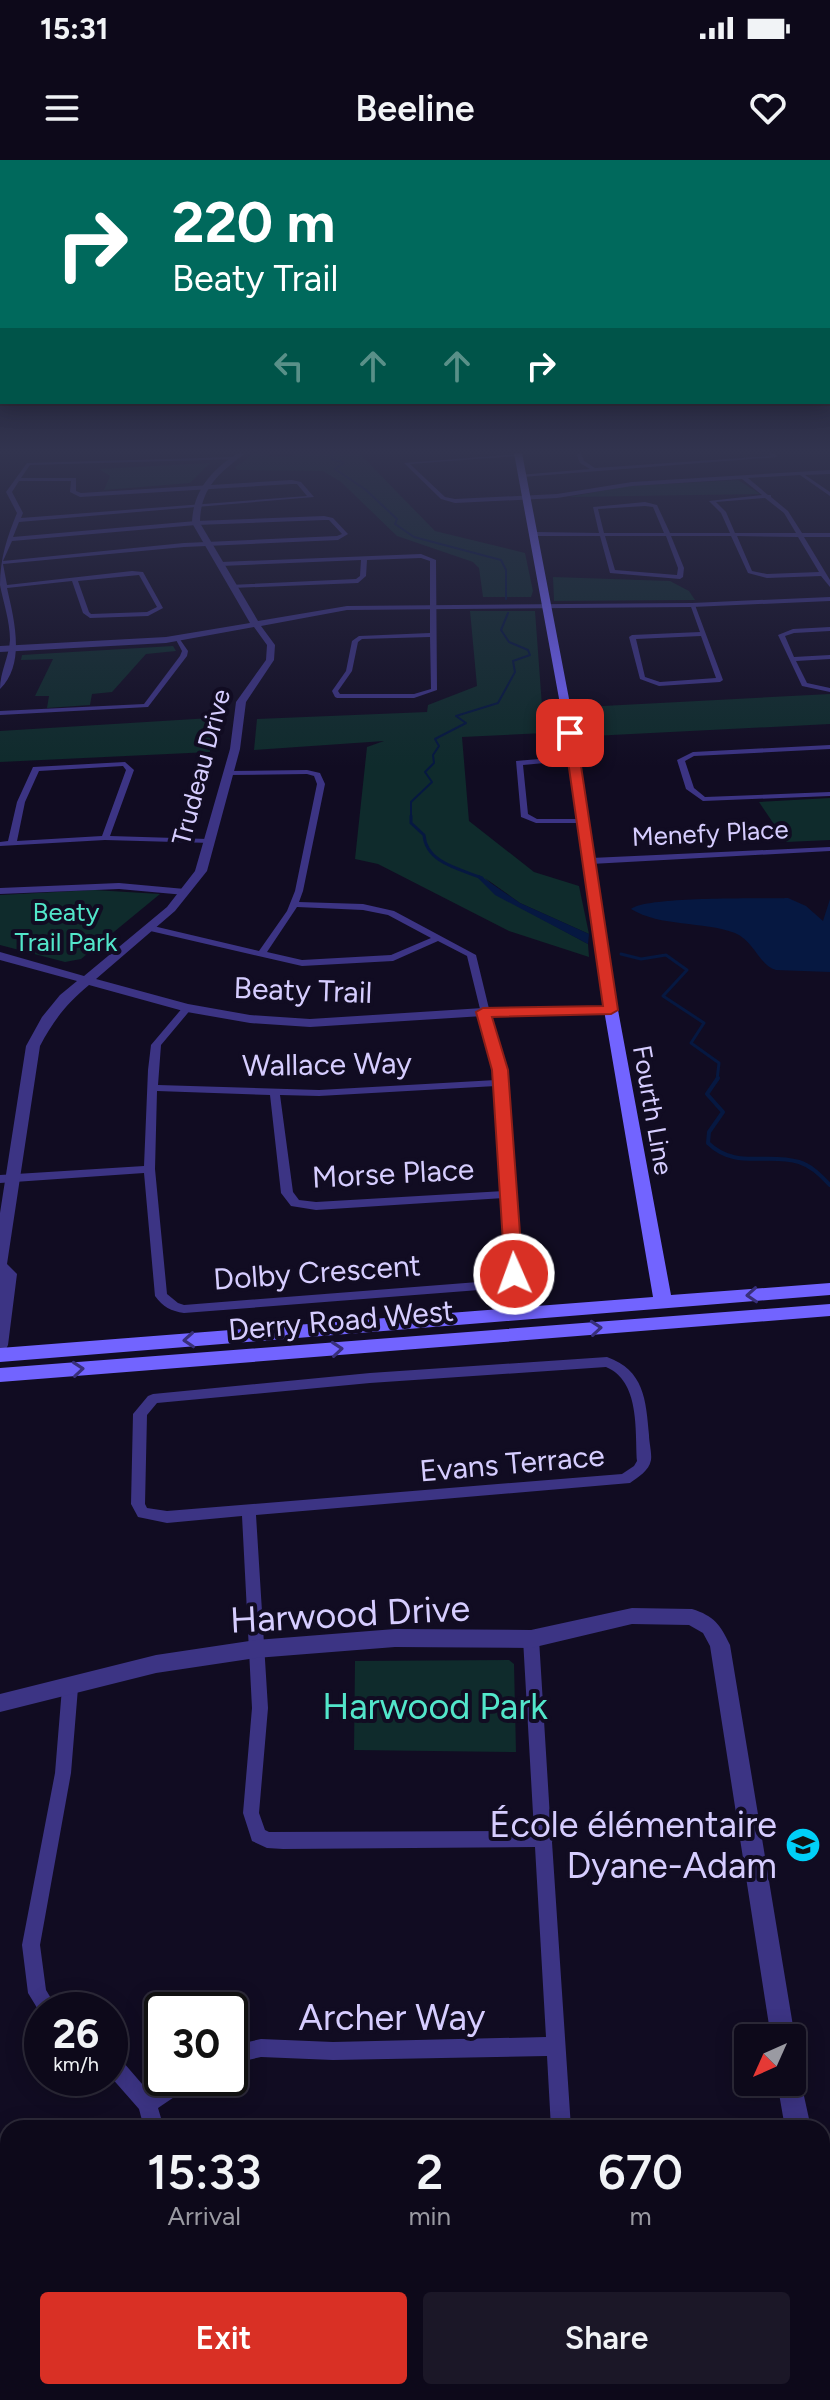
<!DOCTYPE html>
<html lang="en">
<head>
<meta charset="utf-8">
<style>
	body { margin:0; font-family:Figtree,sans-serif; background:#1b1727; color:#f1f3f6; height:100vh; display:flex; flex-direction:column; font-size:30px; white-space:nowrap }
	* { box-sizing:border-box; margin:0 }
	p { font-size:26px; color:#9a9aa2 }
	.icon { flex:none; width:44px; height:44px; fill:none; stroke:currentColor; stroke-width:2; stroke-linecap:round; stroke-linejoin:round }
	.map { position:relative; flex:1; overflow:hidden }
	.sheet { position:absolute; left:0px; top:1960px; width:830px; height:280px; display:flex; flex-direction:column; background:#0d091a; border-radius:24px 24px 0 0; box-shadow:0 4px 20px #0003,0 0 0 2px #2d2a39 }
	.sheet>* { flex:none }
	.guide { position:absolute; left:0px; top:0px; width:830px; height:244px; box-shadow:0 4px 20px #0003,0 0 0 2px #2d2a39; background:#00695c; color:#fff; overflow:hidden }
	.needle { width:52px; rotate:225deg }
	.buttons { position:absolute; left:734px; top:1864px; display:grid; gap:16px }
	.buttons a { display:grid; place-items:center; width:72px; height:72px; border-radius:8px; background:#0d091a; box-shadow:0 4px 20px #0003,0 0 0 2px #2d2a39; font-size:40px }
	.speed { position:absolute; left:24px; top:1832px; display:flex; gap:16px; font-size:40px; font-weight:700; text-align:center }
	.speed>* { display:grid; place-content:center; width:104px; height:104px; border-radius:50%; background:#0d091a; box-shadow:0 4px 20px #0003,0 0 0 2px #2d2a39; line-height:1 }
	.speed small { font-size:20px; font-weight:400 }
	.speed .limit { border:4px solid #111; border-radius:12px; background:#fff; color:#111 }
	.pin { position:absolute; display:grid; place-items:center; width:68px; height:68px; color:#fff; margin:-34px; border-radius:16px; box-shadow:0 4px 12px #0006 }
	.me { position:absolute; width:88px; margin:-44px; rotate:358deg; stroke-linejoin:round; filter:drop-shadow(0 0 6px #0008) }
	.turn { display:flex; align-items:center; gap:28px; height:168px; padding:0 40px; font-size:36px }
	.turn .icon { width:104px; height:104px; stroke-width:2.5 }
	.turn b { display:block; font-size:56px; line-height:68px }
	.lanes { display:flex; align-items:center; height:76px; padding:0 40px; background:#0003; justify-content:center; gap:40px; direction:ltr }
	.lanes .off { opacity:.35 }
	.eta { display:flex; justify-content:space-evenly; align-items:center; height:136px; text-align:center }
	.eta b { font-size:48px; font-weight:600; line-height:56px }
	.primary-button { display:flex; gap:16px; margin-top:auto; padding:16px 40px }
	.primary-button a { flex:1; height:92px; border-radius:8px; background:#d93025; color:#fff; font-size:32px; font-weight:600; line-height:92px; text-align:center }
	.primary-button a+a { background:#1b1727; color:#f1f3f6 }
	.status { display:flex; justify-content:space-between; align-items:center; height:56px; padding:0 40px; background:#0d091a; direction:ltr }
	.status svg { height:22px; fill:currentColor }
	header { display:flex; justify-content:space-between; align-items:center; height:104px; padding:0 40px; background:#0d091a; font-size:36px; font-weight:600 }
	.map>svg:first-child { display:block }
	.green { fill:#0f2b2c }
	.water { fill:#061841 }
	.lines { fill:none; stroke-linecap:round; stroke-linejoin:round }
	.stream-far2 { stroke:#061841; stroke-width:2 }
	.stream-far1 { stroke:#061841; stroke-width:3 }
	.stream { stroke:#061841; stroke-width:4 }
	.minor { fill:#3c3484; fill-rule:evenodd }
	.tertiary { fill:#3c3484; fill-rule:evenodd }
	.secondary { fill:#7264ff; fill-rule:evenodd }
	.oneway { stroke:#382f7a }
	.route { fill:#d93025; stroke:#8d1f18; stroke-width:2 }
	.labels { text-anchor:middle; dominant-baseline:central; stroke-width:8; stroke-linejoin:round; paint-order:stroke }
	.far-street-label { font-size:26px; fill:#d6cdff; stroke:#110c22 }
	.far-park-label { font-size:26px; fill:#52e6ca; stroke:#110c22 }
	.street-label { font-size:30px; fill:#d6cdff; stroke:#110c22 }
	.near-street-label { font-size:36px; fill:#d6cdff; stroke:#110c22 }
	.near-park-label { font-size:36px; fill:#52e6ca; stroke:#110c22 }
	.near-poi-label { font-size:36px; fill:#d6cdff; stroke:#110c22; text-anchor:end }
</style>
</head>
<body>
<div class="status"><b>15:31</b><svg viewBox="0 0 49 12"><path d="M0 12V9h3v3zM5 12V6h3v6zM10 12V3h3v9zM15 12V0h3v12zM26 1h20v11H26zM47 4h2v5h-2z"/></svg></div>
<header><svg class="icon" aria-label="menu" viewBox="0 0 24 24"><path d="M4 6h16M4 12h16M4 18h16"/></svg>Beeline<svg class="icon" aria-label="heart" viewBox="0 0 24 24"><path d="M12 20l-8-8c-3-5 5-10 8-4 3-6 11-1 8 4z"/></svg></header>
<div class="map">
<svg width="830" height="2240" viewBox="0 0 830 2240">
	<rect width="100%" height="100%" fill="#110c22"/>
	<!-- green -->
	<path class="green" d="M255 293H270L268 297 295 296 290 293H359L435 371 525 393 533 431 531 437H483L479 408 473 402 397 376 341 322 323 311 237 310 235 307Z
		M210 303 190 323 104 330 110 316 99 309Z
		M738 320 760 334 569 337 627 326Z
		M553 417 670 421 689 431 695 440 554 441Z
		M470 451H535L544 573 462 577 469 661 534 712 579 726 589 774 520 743 485 718 514 744 588 784 589 797 509 771 378 704 355 699 367 587 384 581 254 590 257 559 427 552 428 545 477 526Z
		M173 486 176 491 146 494 112 532 92 534 90 545 47 548 49 536H35L53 499 21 500 22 495Z
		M830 534V564L592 576 584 547Z
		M211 558 210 592 0 602V571Z
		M830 638V680L786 682 759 642Z
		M94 730 160 734 81 799 65 802 0 785V735Z
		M509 1500 514 1504 516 1592 354 1590 355 1501Z"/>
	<!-- water -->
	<path class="water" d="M479 715 520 743 589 774 588 784 495 735 477 717Z
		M788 738 806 746 823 761 830 739V812L776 810C759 805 754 781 735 773 703 761 660 767 631 749 647 736 762 739 788 738Z"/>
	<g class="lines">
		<!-- stream-far2 -->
		<path class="stream-far2" d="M332 293V299L344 303 335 309 366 330 397 359 395 364 414 377 501 400 506 410V439
			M411 658V642L432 622 425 612 434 603 433 595 439 586 435 579 466 563 456 556 498 543 515 512 513 501 530 495 528 490 509 482 501 470 508 453"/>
		<!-- stream-far1 -->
		<path class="stream-far1" d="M411 656V663L424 675C426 703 460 709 482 718
			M621 794 641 799 666 795 687 810 663 836 704 863 691 883 719 903 717 920"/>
		<!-- stream -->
		<path class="stream" d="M718 918 707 934 723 952 709 972 708 983C736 1010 766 992 799 1002 812 1006 821 1016 830 1025"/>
		<!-- minor -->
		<path class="minor" d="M576 293H581L584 301 595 308 771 296 768 293H774L777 297 522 317 519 315 590 309 580 303Z
			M520 294 518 296 410 304 445 337 455 339 557 334 632 322 830 310V314L805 315 830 332V336L800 315 748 318 768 335H771V337L788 351 802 373H830V377H804L830 420V427L821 416 767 418 748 413 731 376H671L684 408 683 417 680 419 610 413 600 376H536L533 374 536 372 599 373 593 347 645 342 657 345 670 373H730L721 353 709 341 762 335 742 319 632 326 557 338 455 343 441 339 404 303ZM765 338 784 353 796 373H735L726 352 716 342ZM645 346 653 347 664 373H604L598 349ZM605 376H666L678 408 677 415 615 410ZM737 376 798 377 819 412 767 414 752 411Z
			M236 297 238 299 30 305 21 318H76V331L81 333 292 320 301 322 314 337 19 362 13 377 196 361 324 356 333 358 348 374 338 380 184 387 3 404 7 425 132 411 143 412 163 448 148 456 90 458 83 453 72 421 7 428C14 459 26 504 0 529 0 512 9 497 10 480 10 461 3 441 0 425 0 399 7 377 17 353L6 332 27 303ZM19 321H71L70 332 80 337 292 324H297L307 336 21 358 23 353 12 332ZM324 360H329L342 374 337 376 184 383 3 401 12 381 196 365ZM139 415 157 447 147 452 91 454 89 452 78 421Z
			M421 394 436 400 437 530 414 538H337L335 537 332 531 346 511 352 481 359 476 430 473V401L421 398 367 400 366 416 358 423 232 428 230 425 356 419 360 416 361 400 221 406 218 404 221 402ZM430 477 431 529 414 534H340L338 531 352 511 358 482 362 479Z
			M690 444 695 445 723 520 720 522 659 526 640 519 629 477 632 475 700 472ZM701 476 716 518 660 522 645 517 636 479Z
			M830 467V471L794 473 785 476 794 497 830 495V499L796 501 807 523 830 528V532L802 526 778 475 793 469Z
			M175 478H179L188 491 187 496 148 547 0 555V551L144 544 180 496 182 491Z
			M830 585V589L694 596 685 601 694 628 705 637 830 632V636L703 641 686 629 677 600 693 592Z
			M574 596 578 598 577 600 523 605 528 654 537 659H587V663H536L521 657 516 601Z
			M125 602 134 610 110 676 208 679 212 681 211 683 105 680 0 686V682L8 681 17 642 33 607ZM123 606 126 610 102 676 17 681 25 642 39 611Z
			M307 610 320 613 325 624 303 731 299 742 363 744 394 751 476 795 507 923 521 1106 515 1121 492 1129 184 1153C171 1151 163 1147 155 1136L144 1013 0 1023V1015L144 1006 148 910 151 885 184 846 187 845 192 848 161 885 158 925 319 930 496 920 495 910 467 796 438 781 393 801 302 806 146 770 145 768 149 765 259 791 287 751 295 731 317 624 314 616 307 614 228 615 224 613 228 611ZM297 747 363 750 388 755 431 778 391 795 302 800 267 792ZM496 926 504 1031 316 1042 299 1040 293 1032 280 935 319 936ZM157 931 270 935 281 1033 291 1046 316 1050 504 1038 509 1106 506 1115 491 1121 184 1145 178 1143 167 1134 155 1009Z
			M830 687V691L591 704 587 701 591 698Z
			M119 723 185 729 189 732 185 735 119 729 0 734V728Z
			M607 1197C644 1210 646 1240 649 1275 649 1282 652 1293 651 1300 649 1311 638 1317 630 1323L256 1355 268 1548 259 1653 265 1670 269 1672 534 1671 523 1479 526 1474 531 1473 536 1474 539 1479 551 1674 553 1679 552 1682 571 1968H551L547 1896 333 1900 261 1897 230 1904V1886L261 1879 333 1882 546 1877 535 1687 283 1689 267 1688 252 1681 243 1653 252 1548 242 1356 167 1363 138 1357 131 1344 133 1254 148 1236 153 1234 370 1213ZM606 1207C640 1221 635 1270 637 1301L634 1306 622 1314 167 1351 147 1348 145 1344 147 1255 157 1243 370 1223Z
			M70 1521 75 1523 78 1528 71 1613 40 1785 46 1830 58 1850H42V1856L28 1833 22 1785 55 1613 62 1528 65 1523Z
			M110 1893 117 1895 149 1932 169 1918H194L192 1925 158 1948 164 1968H144L139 1949 110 1916Z
			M301 2232H323L321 2240H299Z"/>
		<!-- tertiary -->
		<path class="tertiary" d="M238 293H246C220 312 200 328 200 363L258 461 347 446 692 443 830 437V441L692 447 347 450 261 466 275 485 274 500 246 542 240 589 207 711 175 751 96 819 188 844 250 855 310 859 483 848 611 846 617 850 611 854 483 856 310 867 250 863 187 852 89 825C67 843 53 861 40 886L7 1104 17 1114 8 1185 6 1189 0 1191V1053L26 886 42 857 60 835 77 821 0 800V792L84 816 167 747 195 711 230 589 236 542 266 500 267 485 254 467 166 483 0 492V486L166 477 250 463 192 363C193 331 211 310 238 293Z
			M632 1448 692 1449C714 1456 720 1464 730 1485L795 1878 792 1886V1878H771L710 1486 703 1473 689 1465 632 1464 531 1488 395 1487 256 1498 156 1513 0 1552V1534L156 1495 256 1480 395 1469 531 1470Z
			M792 1910 799 1913 811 1968H785L777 1922H792Z
			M822 2105 830 2109V2183L822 2180Z"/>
		<!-- secondary -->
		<path class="secondary" d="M514 293H522L570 544 618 850 671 1135 830 1123V1135L0 1202V1188L653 1137 604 850 560 544Z
			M830 1144V1156L0 1222V1208Z"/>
	</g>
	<!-- one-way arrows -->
	<defs><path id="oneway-chevron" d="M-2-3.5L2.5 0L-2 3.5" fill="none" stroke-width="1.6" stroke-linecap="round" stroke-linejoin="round" transform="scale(2)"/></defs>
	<g class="oneway">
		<use href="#oneway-chevron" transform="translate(752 1135) rotate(176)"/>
		<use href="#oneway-chevron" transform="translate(596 1168) rotate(-5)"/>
		<use href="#oneway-chevron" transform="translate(189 1180) rotate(176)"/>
		<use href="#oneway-chevron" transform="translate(337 1189) rotate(-5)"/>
		<use href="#oneway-chevron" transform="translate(78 1209) rotate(-5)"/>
	</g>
	<!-- sky -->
	<linearGradient id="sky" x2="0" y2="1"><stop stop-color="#090713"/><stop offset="0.48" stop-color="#32344f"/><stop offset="1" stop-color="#32344f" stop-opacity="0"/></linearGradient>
	<rect width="830" height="607" fill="url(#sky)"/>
	<!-- route -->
	<path class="route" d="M570 570 576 573 618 850 611 854 492 857 508 910 523 1114 514 1120 505 1114 492 910 476 852 483 848 603 846 564 573Z"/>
	<!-- icons -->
	<defs>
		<symbol id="school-disc" viewBox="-11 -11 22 22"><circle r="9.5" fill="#00d0f8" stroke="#110c22"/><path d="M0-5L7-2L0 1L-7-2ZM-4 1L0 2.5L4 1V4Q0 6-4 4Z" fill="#111"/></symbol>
	</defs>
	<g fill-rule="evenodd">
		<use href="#school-disc" x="783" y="1665" width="40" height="40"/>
	</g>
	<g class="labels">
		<!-- far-street labels -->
		<g class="far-street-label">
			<text transform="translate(201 607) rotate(-75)">Trudeau Drive</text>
			<text transform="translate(710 673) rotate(-3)">Menefy Place</text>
			<text transform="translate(653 950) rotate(80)">Fourth Line</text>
		</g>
		<!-- far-park labels -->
		<g class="far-park-label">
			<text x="66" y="752">Beaty<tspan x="66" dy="30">Trail Park</tspan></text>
		</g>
		<!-- street labels -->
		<g class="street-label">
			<text transform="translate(303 830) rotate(2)">Beaty Trail</text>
			<text transform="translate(327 904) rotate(-1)">Wallace Way</text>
			<text transform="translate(393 1013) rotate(-3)">Morse Place</text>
			<text transform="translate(317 1112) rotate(-4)">Dolby Crescent</text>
			<text transform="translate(341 1160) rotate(-5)">Derry Road West</text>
			<text transform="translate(512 1303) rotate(-5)">Evans Terrace</text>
		</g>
		<!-- near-street labels -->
		<g class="near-street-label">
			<text transform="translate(350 1454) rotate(-3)">Harwood Drive</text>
			<text x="392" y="1857">Archer Way</text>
		</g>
		<!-- near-park labels -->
		<g class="near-park-label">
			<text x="435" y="1546">Harwood Park</text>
		</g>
		<!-- near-poi labels -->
		<g class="near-poi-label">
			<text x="777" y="1664">École élémentaire<tspan x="777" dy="41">Dyane-Adam</tspan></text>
		</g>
	</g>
</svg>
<div class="buttons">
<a><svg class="needle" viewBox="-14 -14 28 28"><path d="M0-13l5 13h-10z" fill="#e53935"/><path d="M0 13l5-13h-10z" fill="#9a9aa2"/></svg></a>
</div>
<div class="speed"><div>26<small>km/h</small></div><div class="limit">30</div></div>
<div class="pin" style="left:570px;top:573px;background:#d93025"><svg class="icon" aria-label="arrive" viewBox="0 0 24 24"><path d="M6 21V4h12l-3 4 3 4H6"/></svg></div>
<svg class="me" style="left:514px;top:1114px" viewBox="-20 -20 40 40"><circle r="17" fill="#d93025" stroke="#fff" stroke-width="3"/><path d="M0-11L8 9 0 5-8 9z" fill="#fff"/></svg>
<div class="guide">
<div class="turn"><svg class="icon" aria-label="right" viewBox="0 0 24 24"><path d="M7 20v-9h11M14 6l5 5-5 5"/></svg><div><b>220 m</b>Beaty Trail</div></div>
<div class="lanes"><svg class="icon off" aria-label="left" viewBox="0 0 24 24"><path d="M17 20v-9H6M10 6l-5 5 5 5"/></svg><svg class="icon off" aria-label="ahead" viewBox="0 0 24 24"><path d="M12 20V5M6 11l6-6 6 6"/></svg><svg class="icon off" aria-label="ahead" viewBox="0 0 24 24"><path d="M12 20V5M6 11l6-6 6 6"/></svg><svg class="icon" aria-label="right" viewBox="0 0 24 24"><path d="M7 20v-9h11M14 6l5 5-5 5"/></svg></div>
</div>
<section class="sheet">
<div class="eta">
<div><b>15:33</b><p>Arrival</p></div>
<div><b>2</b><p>min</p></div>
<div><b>670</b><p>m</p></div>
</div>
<div class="primary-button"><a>Exit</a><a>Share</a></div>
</section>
</div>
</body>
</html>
